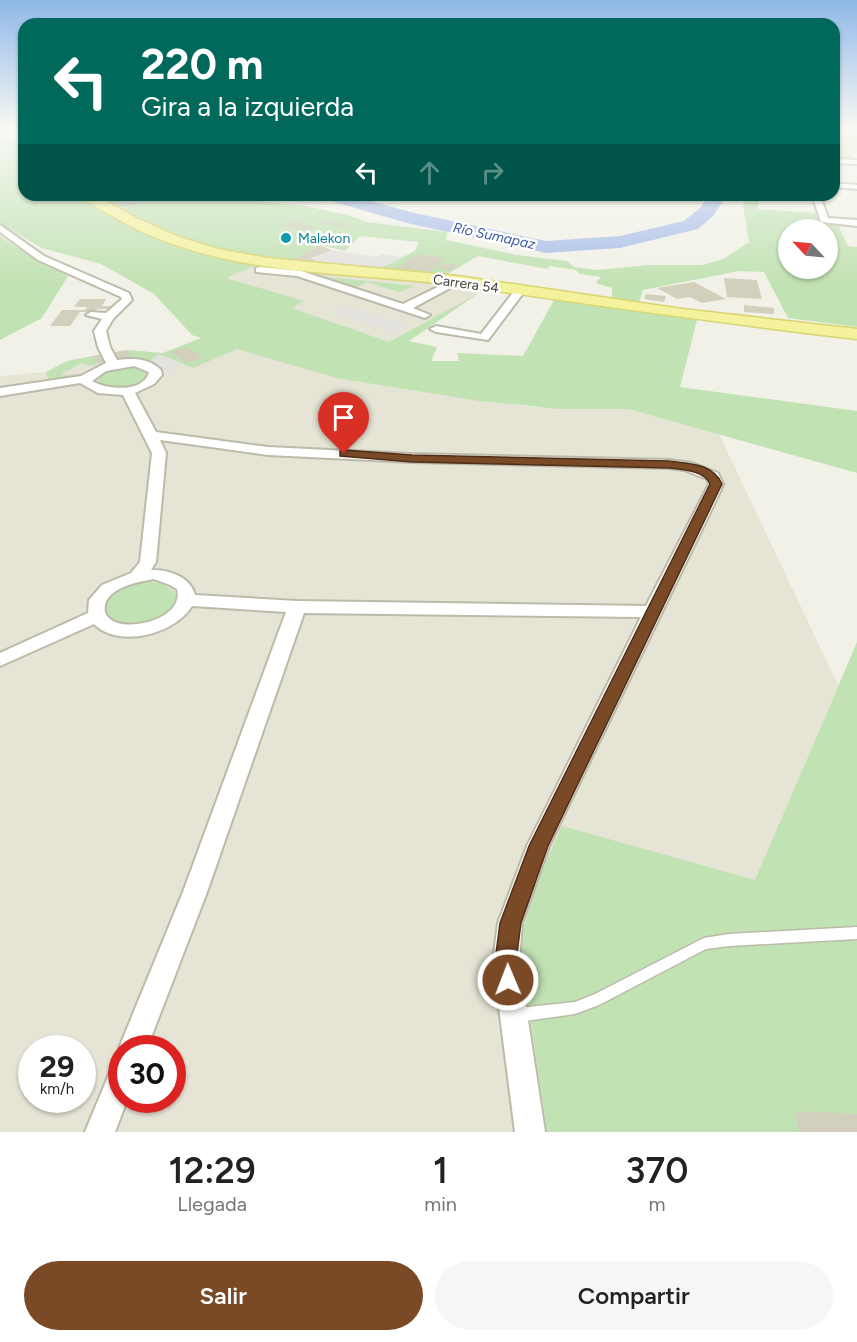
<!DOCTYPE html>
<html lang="es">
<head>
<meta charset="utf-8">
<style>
	body { margin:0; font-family:Figtree,sans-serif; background:#f6f6f6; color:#222; height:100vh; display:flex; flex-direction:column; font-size:22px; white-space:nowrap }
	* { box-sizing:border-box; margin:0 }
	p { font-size:20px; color:#767676 }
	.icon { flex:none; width:33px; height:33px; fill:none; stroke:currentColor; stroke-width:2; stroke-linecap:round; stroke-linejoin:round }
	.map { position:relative; height:1132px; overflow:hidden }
	.drawer { display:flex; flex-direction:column; background:#fff; flex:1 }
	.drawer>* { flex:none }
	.top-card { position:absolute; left:18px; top:18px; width:822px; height:183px; border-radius:18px; box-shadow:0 2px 4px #0004; background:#00695c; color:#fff; overflow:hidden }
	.needle { width:39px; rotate:296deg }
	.buttons { position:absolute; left:778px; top:219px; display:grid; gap:12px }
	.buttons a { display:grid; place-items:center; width:60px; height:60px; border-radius:50%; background:#fff; box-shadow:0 2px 4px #0004; font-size:30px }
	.speed { position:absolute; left:18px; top:1035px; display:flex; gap:12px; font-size:30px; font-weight:700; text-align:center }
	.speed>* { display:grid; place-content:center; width:78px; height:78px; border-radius:50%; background:#fff; box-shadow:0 2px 4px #0004; line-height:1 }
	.speed small { font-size:15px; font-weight:400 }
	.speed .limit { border:9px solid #d22; background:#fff; color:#111 }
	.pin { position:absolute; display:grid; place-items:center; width:51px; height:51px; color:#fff; margin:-62px -26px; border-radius:50% 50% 50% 0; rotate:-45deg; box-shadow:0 0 6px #0007 }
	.pin .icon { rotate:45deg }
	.me { position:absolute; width:66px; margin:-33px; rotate:359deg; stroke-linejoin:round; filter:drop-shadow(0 0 4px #0008) }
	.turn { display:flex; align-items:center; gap:21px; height:126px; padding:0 24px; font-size:27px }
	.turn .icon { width:78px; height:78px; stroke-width:2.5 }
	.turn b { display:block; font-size:42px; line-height:51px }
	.lanes { display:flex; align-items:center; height:57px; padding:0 24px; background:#0003; justify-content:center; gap:30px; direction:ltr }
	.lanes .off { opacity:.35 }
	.eta { display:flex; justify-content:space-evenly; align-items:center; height:102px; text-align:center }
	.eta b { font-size:36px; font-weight:600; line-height:42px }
	.action { display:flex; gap:12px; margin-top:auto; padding:12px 24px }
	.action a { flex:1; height:69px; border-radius:36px; background:#7a4926; color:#fff; font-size:24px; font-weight:600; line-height:69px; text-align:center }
	.action a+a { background:#f6f6f6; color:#222 }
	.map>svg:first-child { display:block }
	.residential { fill:#e5e4d5; fill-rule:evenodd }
	.green { fill:#c1e2b3; fill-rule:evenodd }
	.parking { fill:#e3e2de }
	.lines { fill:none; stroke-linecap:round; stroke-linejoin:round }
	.river { fill:#a9bee9; fill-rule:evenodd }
	.building { fill:#d2cfbd }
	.lane-casing { stroke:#bcbbaa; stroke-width:3 }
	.street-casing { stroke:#bcbbaa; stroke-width:4 }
	.primary-casing { stroke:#d8d46f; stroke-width:3 }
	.lane { fill:#fff; fill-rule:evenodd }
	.street { fill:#fff; fill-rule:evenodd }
	.primary { fill:#f4f29d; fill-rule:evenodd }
	.route { fill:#7a4926; stroke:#4f2f19; stroke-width:1.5 }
	.culture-dot { fill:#0f9aa8; stroke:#fff; stroke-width:2 }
	.labels { text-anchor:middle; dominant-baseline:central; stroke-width:5; stroke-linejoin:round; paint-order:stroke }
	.far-water-label { font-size:14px; font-style:italic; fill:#3a5ca5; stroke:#fff }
	.far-culture-label { font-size:14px; fill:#0d838f; stroke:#fff; text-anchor:start }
	.far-street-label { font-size:14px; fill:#444237; stroke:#fff }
</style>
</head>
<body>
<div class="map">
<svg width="857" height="1132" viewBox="0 0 857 1132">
	<rect width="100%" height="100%" fill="#f2f1e7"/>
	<!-- residential -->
	<path class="residential" d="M255 266 445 284 441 289 452 291 460 286 486 289 389 342 291 308 303 302 229 279 228 277Z
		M202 338 336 378 529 407 628 409 719 434 838 685 755 881 519 942 547 1132H0V376L46 372 67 361 127 350 163 353ZM32 1048H82V1100H32ZM122 1048H172V1100H122Z"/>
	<!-- green -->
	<path class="green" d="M834 128H857V151H848L853 161 834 160Z
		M0 136 24 140V195H80L122 221 168 241 255 266 228 277 229 279 304 301 292 308 389 342 479 293 409 341 437 347 431 361H459L457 353 523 356 554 300 697 320 680 387 857 411V473L628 409H560L480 401 336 378 237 349 193 368 158 354 150 361 131 357 127 350 163 353 201 338 192 335 154 294 101 264 42 248 0 224Z
		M158 195H208L305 206 348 215 367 222 447 232 446 240 517 255 567 261 574 267 596 270 648 265H702L723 259 749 242 743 205 748 195H760L758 209 815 213 821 224 838 225 848 246 857 247V327L788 318 764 272 739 271 643 290 639 302 612 299V288L596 283 601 277 580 274 576 270 550 266 547 269 478 256 444 276 379 269 415 251 419 242 360 236 345 251 319 245 288 262 219 252 164 234 115 207 139 205 136 203ZM789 230H828V268H789Z
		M0 236 16 247 68 276 42 318 0 340Z
		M308 275 415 286 399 292 367 282 352 289Z
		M92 356 96 364 91 366 82 363 61 374 75 377 49 384 46 372 67 361Z
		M123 367 138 368 146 372 147 375C138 389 113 392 99 384V377L108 371Z
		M150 582 161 583 175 592C184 623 127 632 108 618L105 611C108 589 132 584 150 582Z
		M857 642V1132H547L519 942 541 873 562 826 755 880Z"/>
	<!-- parking -->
	<path class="parking" d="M332 250 377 257 381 254 403 257 379 269 321 264 311 258Z
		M345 305 348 306 410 326 396 333 331 312Z
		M158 354 182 363 168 377 150 361Z"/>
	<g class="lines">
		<!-- river -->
		<path class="river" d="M321 195H349L414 213 546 241 620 236 684 221 700 208 709 195H727L713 216 698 229 620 248 546 253 411 224 324 199Z"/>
	</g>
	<!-- building -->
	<path class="building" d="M97 195H140L149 200 136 203 140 205 115 207Z
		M297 219 306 220 298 224 316 227 308 231 282 227Z
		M325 220 350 224 343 228 319 223Z
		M319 245 332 250 311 258 321 264 288 262Z
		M416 254 447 258 428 272 397 268Z
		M444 263 457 265 451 271 437 268Z
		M724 278 757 280 762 299 727 297Z
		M694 282 726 299 702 303 690 297 677 299 657 288Z
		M646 294 666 296 664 302 644 299Z
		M80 299H106L102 306H116L114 309H97L95 312H80L70 326H50L62 310H85L87 307H74Z
		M744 305 774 308V314L744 312Z
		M187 347 203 358 186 363 170 352Z
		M127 350 131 357 96 364 92 356Z
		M794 1111 857 1114V1132H799Z"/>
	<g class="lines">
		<defs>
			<path id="lane" d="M857 927V939L729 946 706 949 599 1005 575 1014 518 1022 513 1020 511 1015 513 1010 518 1008 575 1002 595 994 704 938 729 934Z"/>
			<path id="street" d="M0 133 24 137V141L0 137Z
				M834 159 857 160V164L834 163Z
				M834 183 857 185V189L834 187Z
				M812 195H820L828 218 857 220V226L821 222Z
				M0 225 44 256 129 293 132 300 113 319 106 331 110 347 117 360C133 358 149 358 161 370L162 375 154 384 135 393 156 432 268 447 412 454 669 460 692 463 718 473 723 484 720 492 549 846 522 923 519 961 545 1132H515L493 961 498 923 527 846 641 617 304 613 207 892 147 1048H122V1053L119 1048 183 892 286 612 192 606C175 634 119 649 94 624L0 666V653L88 613 89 600 102 585 131 573 140 562 152 453 123 395 98 393 80 383 0 396V388L81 376 106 363 98 347 94 331 102 319 86 315 91 312 106 313 122 299 121 297 38 260 0 232ZM134 366 149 372C144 393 107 390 92 381L106 371ZM160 440 268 455 412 462 669 468 684 470 707 479 709 484 646 606 297 601 195 595C191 577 168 569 151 570L156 562 166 453ZM154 579 170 585 177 589C184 617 138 629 118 623 113 622 106 617 105 612 101 588 138 582 154 579Z
				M259 267 301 271 403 304 454 279 463 281 413 308 430 315 425 318 297 276 256 272V268Z
				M515 290 524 292 488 340 436 332 430 329 436 326 481 334Z
				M122 1063V1100H127L115 1132H85L112 1067Z"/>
			<path id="primary" d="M0 128 24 129V135L0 130Z
				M79 195H96L136 218 179 237 218 249 267 258 458 276 682 309 857 329V339C725 324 594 305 462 286 344 270 220 279 114 217 103 210 88 204 79 195Z"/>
		</defs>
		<!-- lane casing -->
		<use href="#lane" class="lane-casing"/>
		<!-- street casing -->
		<use href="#street" class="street-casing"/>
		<!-- primary casing -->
		<use href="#primary" class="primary-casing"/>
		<!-- lane -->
		<use href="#lane" class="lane"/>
		<!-- street -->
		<use href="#street" class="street"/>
		<!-- primary -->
		<use href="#primary" class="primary"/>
	</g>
	<!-- sky -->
	<linearGradient id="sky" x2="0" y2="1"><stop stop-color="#8fb8e8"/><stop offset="0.45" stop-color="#f9f9f4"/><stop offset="1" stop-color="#f9f9f4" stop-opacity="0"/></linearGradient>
	<rect width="857" height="286" fill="url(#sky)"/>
	<!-- route -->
	<path class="route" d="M344 450 412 455 669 461C689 464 713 463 722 484L548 846 521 923 516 961 518 980 515 987 508 990 500 987 495 961 500 923 529 846 710 484C704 470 683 470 669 468L412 462 340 456V451Z"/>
	<!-- markers -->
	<circle class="culture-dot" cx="286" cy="238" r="6"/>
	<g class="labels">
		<!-- far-water labels -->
		<g class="far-water-label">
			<text transform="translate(494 236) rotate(12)">Río Sumapaz</text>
		</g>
		<!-- far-culture labels -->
		<g class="far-culture-label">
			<text x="298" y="238">Malekon</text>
		</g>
		<!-- far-street labels -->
		<g class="far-street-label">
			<text transform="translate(466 284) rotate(8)">Carrera 54</text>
		</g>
	</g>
</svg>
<div class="buttons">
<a><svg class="needle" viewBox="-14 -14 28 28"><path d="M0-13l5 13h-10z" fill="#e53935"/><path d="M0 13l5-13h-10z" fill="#767676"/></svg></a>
</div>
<div class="speed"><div>29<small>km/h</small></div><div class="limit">30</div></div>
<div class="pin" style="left:344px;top:454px;background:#d93025"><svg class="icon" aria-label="arrive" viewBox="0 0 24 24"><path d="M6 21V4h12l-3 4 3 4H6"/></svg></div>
<svg class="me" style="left:508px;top:980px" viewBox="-20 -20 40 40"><circle r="17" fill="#7a4926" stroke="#fff" stroke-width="3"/><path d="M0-11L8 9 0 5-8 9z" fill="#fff"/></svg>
<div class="top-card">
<div class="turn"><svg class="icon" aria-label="left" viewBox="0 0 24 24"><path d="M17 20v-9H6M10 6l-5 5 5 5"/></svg><div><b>220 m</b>Gira a la izquierda</div></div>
<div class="lanes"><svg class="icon" aria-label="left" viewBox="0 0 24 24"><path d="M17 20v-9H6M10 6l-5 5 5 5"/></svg><svg class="icon off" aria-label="ahead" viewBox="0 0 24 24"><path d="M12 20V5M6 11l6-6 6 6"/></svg><svg class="icon off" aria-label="right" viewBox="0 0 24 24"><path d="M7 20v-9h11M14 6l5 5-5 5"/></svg></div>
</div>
</div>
<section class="drawer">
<div class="eta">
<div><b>12:29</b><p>Llegada</p></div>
<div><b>1</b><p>min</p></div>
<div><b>370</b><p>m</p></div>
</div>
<div class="action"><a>Salir</a><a>Compartir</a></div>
</section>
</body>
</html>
